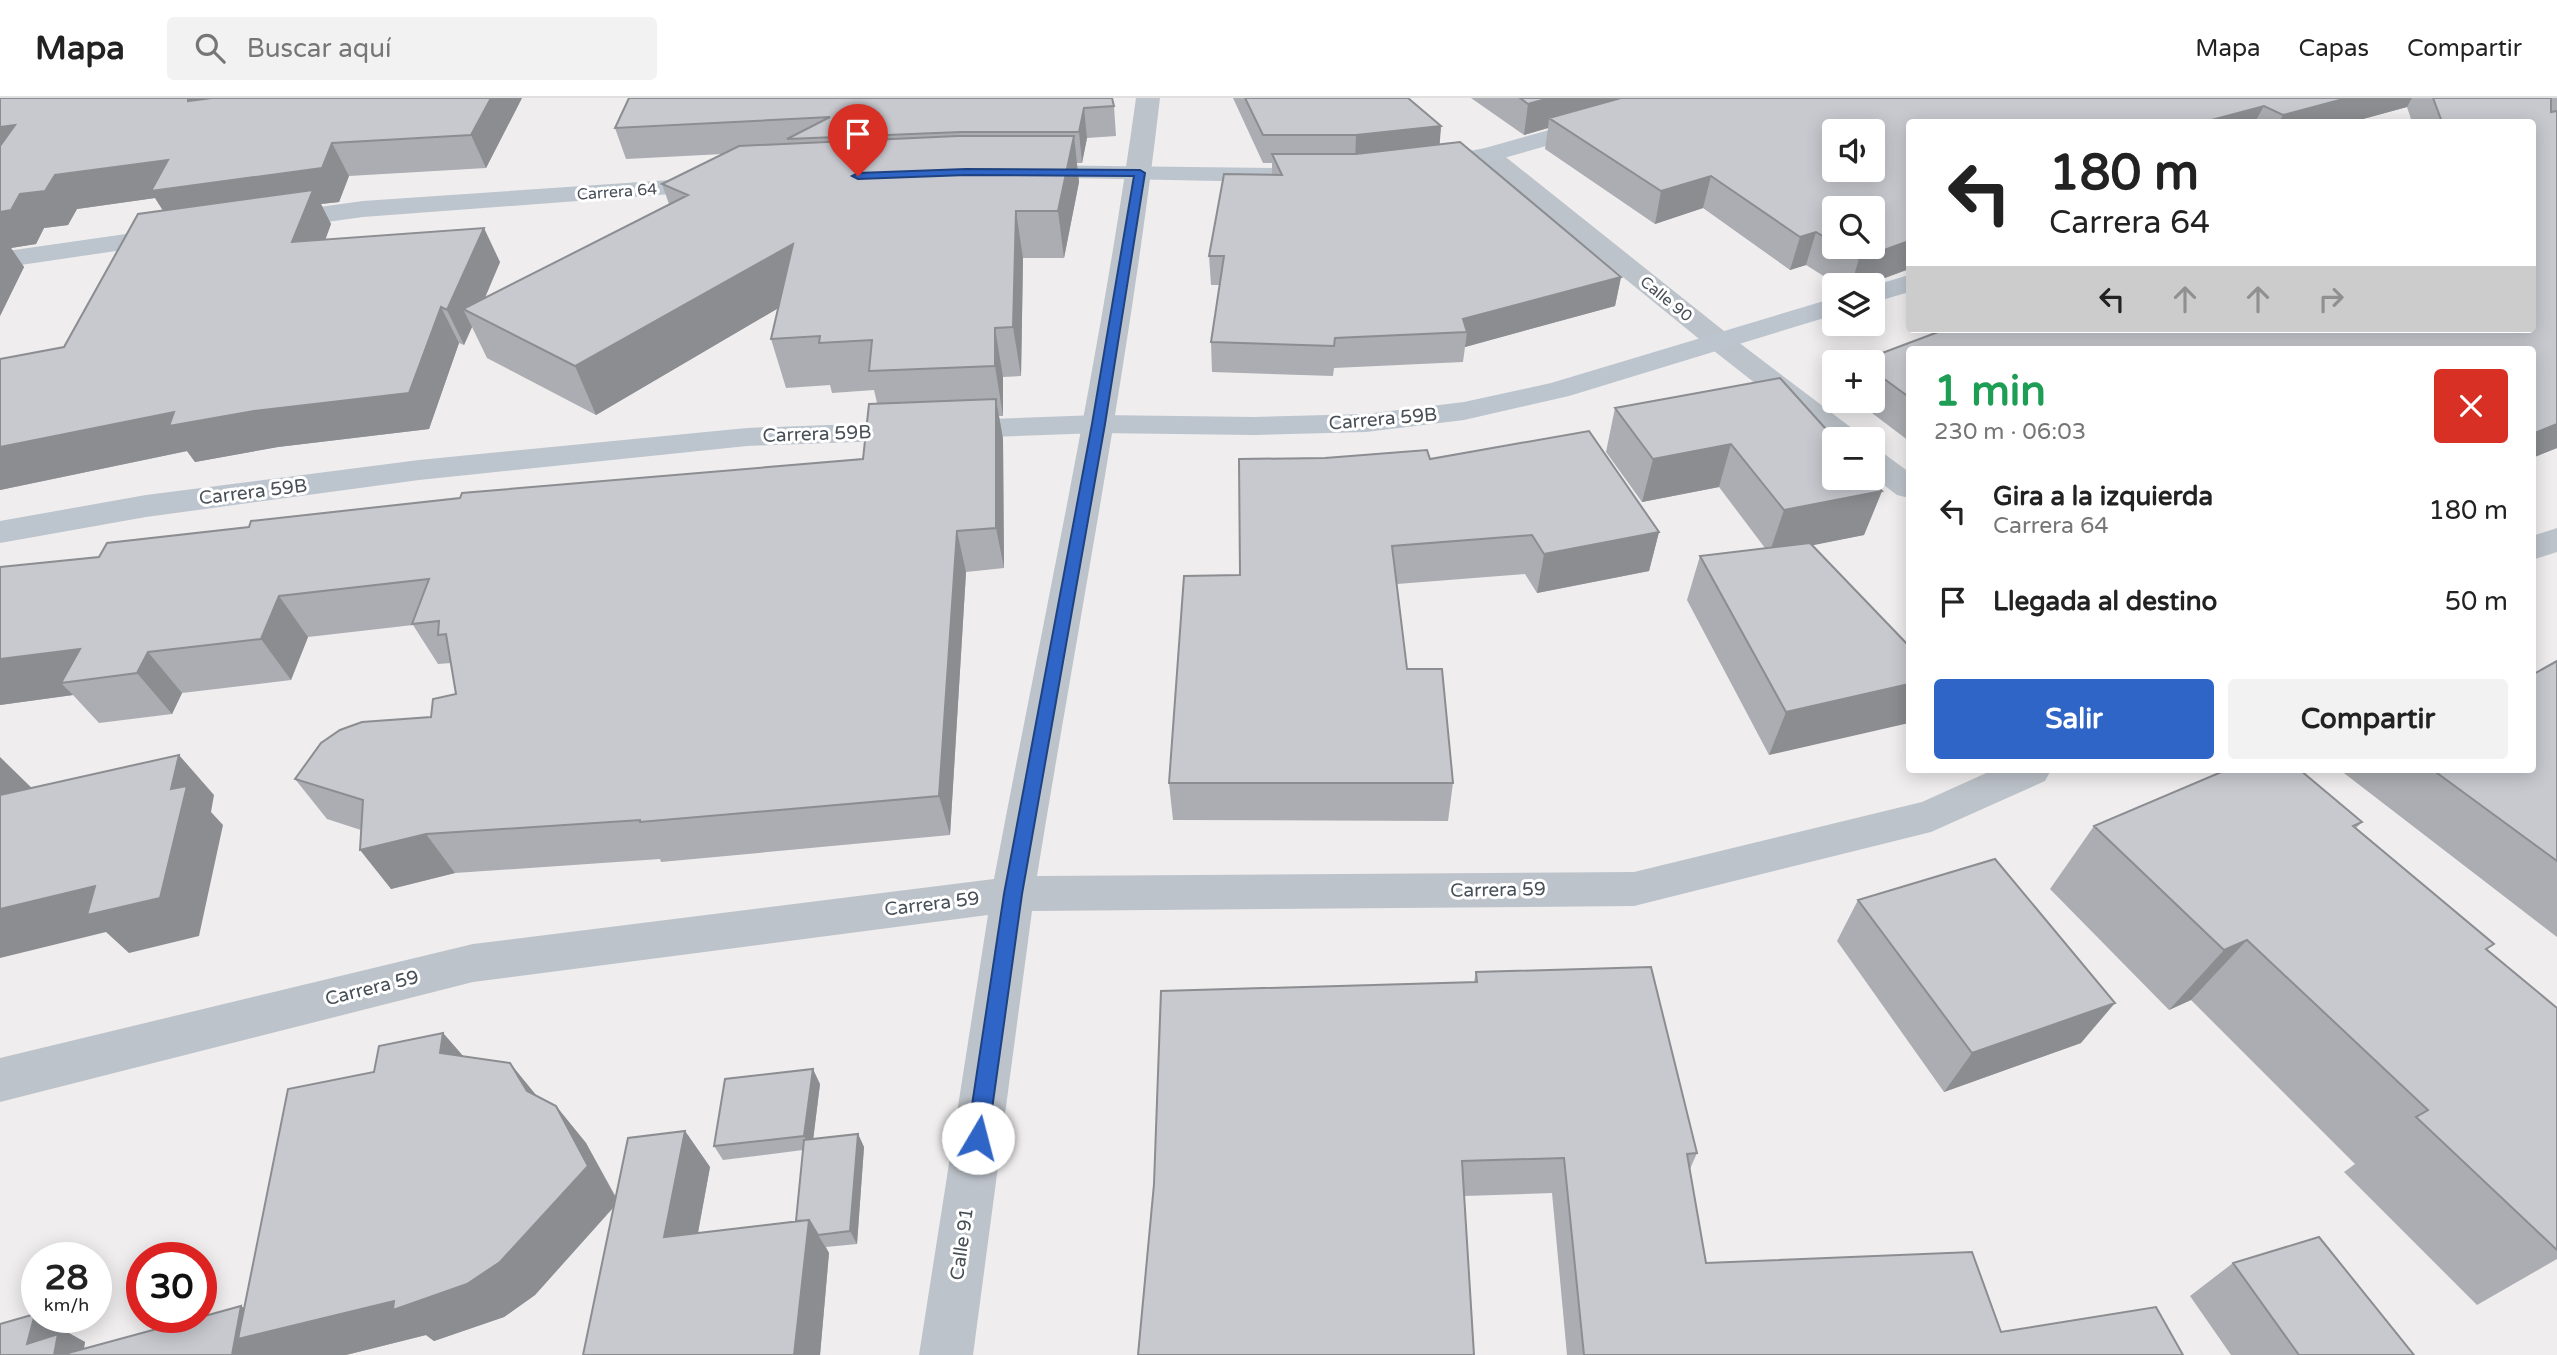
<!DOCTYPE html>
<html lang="es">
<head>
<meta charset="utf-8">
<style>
	body { margin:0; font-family:"Varela Round",sans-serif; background:#f2f2f2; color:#222; height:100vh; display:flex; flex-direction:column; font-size:26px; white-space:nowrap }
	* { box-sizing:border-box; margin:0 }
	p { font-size:23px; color:#767676 }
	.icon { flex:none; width:38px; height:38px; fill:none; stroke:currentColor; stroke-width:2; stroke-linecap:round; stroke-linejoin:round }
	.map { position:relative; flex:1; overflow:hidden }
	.panel { position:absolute; left:1906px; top:248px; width:630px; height:427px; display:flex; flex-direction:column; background:#fff; border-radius:7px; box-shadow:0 4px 18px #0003 }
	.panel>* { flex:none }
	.guide { position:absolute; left:1906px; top:21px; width:630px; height:214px; border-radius:7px; box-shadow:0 4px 18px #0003; background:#fff; color:#222; overflow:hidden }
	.fabs { position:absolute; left:1822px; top:21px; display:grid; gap:14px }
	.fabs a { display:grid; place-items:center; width:63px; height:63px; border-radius:7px; background:#fff; box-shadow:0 4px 18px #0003; font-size:35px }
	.speed { position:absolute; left:21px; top:1144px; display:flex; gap:14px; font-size:35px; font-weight:700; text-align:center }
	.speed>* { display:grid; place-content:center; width:91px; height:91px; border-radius:50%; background:#fff; box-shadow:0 4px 18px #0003; line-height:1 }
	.speed small { font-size:18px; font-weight:400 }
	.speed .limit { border:10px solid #d22; background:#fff; color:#111 }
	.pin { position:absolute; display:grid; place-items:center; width:60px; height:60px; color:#fff; margin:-72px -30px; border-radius:50% 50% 50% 0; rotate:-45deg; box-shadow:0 0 7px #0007 }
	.pin .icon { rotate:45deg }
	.me { position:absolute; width:77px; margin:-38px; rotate:8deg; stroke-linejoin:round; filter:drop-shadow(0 0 5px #0008) }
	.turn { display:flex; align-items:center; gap:24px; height:147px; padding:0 28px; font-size:32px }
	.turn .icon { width:91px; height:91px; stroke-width:2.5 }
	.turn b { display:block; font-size:49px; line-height:60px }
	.lanes { display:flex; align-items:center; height:66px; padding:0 28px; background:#0003; justify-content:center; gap:35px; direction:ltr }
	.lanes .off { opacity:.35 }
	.round { display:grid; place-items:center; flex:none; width:74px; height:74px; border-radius:7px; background:#f2f2f2 }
	.summary { display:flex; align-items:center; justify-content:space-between; height:119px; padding:0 28px }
	h1 { font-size:42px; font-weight:700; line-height:52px; color:#1e9e55 }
	.button { display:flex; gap:14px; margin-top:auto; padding:14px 28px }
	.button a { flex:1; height:80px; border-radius:7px; background:#2f65c7; color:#fff; font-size:28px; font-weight:700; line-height:80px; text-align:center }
	.button a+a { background:#f2f2f2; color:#222 }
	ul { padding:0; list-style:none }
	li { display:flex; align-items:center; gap:21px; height:91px; padding:0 28px }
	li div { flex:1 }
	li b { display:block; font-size:26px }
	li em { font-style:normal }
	header { display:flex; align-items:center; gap:42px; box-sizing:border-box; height:98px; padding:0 35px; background:#fff; border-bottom:2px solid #e0e0e0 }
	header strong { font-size:33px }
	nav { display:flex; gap:38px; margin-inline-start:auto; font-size:24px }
	.search { width:490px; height:63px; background:#f2f2f2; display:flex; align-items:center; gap:18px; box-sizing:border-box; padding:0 24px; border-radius:7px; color:#767676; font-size:26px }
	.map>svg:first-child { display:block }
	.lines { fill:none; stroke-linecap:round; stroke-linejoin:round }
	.street { fill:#bdc3ca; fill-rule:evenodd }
	.secondary { fill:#bcc4ce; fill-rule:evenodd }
	.wall { fill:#abadb2; fill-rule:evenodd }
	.shaded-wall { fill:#8b8d91 }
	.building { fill:#c7c9cf; stroke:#8b8d91; stroke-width:2; fill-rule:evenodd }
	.route { fill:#2f65c7; stroke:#1f4281; stroke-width:2 }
	.labels { text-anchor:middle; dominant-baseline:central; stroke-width:6; stroke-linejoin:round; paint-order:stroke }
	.far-street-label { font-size:16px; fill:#474f57; stroke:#fff }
	.street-label { font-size:19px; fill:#474f57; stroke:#fff }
</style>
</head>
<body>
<header>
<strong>Mapa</strong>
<div class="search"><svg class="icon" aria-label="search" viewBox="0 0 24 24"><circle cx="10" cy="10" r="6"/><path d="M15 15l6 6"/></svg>Buscar aquí</div>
<nav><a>Mapa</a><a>Capas</a><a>Compartir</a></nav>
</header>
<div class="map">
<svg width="2557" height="1257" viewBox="0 0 2557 1257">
	<rect width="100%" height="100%" fill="#efeded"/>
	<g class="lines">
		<!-- street -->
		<path class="street" d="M1136 0H1160C1130 261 1079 519 1037 778L1634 774 1922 704 1993 672H2051L2045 683 1931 734 1634 808 1032 813 973 1257H919L988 817 473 884 0 1004V960L473 846 994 781C1043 521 1100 262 1136 0Z
			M1488 50 1497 52 1729 237 1857 334 1862 341H1834V347L1709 249 1479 62 1476 57 1479 52Z
			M1872 352 1883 355 1909 374V400L1897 397 1872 378Z
			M2557 430V454L2532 462V438Z"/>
		<!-- secondary -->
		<path class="secondary" d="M1664 0H1702L1698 5 1497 62 1428 75 1419 73 1416 68 1419 63 1485 50Z
			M1026 67 1274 70 1283 72 1286 77 1283 82 1274 84 1017 79 1014 74 1017 69Z
			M715 79 724 82 728 87 724 92 363 119 276 131 267 129 263 123 267 117 276 115 363 103Z
			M175 129 184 131 188 137 184 143 0 170V154Z
			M1909 177V194L1872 205V188Z
			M1834 200V217L1569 298 1464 322 1366 334 1255 337 1098 335 747 348 419 382 146 419 0 445V423L146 397 419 362 747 330 1098 317 1255 319 1366 316 1464 304 1551 285Z"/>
	</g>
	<!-- wall -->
	<path class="wall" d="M522 0 486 70 349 78 339 104 321 106 331 126 325 141 500 164 485 200 669 106 662 86 723 56 626 61 615 30 629 0 1114 8 1116 38 1087 40 1082 65H1076L1079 84 1064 160H1023L1021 278 1003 279V318H999L1003 341 1004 470 966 474 950 737 661 764 660 761 455 775 391 791 361 732 327 721 295 681 431 619 456 596 451 565 438 566 413 527 308 539 291 582 182 595 172 616 99 625 73 597 0 607 99 459 863 361 877 305 874 292 832 295 830 287 786 290 771 241 778 210 596 317 487 260 472 229 464 247 459 245 429 331 278 349 195 364 187 353 0 392V261L64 249 163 112 155 100 77 111 68 127 44 130 36 146 11 150 24 169 0 218V114Z
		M1233 0H1408L1441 28 1439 46 1621 179 1615 208 1465 249 1463 264 1334 270 1333 278 1212 274 1211 244 1220 187H1211L1209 158 1272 77V65H1263Z
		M1471 0H2557V350L2532 360 1909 252V343L1856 303H1872V264H1860L1861 263 2532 24H2412L2407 9 2352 24H1909V171L1866 187H1838L1806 167 1790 172 1703 110 1655 126 1545 51 1548 30 1524 37ZM1834 110 1872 149H1834Z
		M1615 310 1882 393 1864 437 1812 447 1909 548 1769 657 1687 502 1700 458 1765 450 1719 389 1642 404 1606 354Z
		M1430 361 1659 434 1649 473 1537 495 1525 476 1397 486 1407 571 1453 685 1448 723 1173 722 1169 685 1240 477Z
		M2557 563V839L2340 672H2532Z
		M2362 724 2356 730 2487 852 2557 910V1161L2477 1207 2344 1074 2355 1066 2191 902 2169 912 2050 791 2094 728Z
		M1858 802 2081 945 1944 994 1837 843Z
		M1476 874 1697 1055 1690 1071 1706 1165 2001 1234 2183 1257H1567L1552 1095 1464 1098 1138 1257 1474 884Z
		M443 935 463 958 556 1008 586 1045 616 1099 685 1033 710 1069 698 1135 796 1123 803 1052 723 1062 714 1048 820 986 813 1041 858 1036 864 1049 857 1146 826 1149 829 1155 820 1257 614 1109 535 1197 504 1219 434 1243 426 1237 346 1257H0L37 1217 85 1244 84 1250H85L241 1208 244 1210 374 974Z
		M2233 1165 2414 1257H2231L2190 1198Z"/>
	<!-- shaded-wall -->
	<path class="shaded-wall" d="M188 0H210L188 3Z
		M491 0H522L486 70 471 37Z
		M1549 0H1654L1549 20 1548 30 1524 37 1528 6Z
		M2347 0H2412L2407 9 2352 24H2279L2283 17Z
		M2264 8 2255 24H2204Z
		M1084 10 1087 40 1082 65 1079 34Z
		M15 27 0 64V29Z
		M1441 28 1439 56 1355 65 1356 37Z
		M1074 38 1079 84 1064 160 1058 113Z
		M332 45 349 78 339 104 321 106 331 126 312 179 172 127 155 100 77 111 68 127 44 130 36 146 11 150 24 169 0 218V114L20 96 55 77 168 62Z
		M1711 78 1703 110 1655 126 1661 93Z
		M1016 113 1023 160 1021 278 1013 229Z
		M484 130 500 164 477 218 463 211 472 229 464 247 447 212Z
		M1816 134 1806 167 1790 172 1800 139Z
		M1909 143V171L1866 187H1851L1859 161Z
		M793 146 806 194 596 317 575 268Z
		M1621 179 1615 208 1465 249 1467 234 1463 221Z
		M441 209 459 245 429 331 278 349 195 364 187 353 0 392V349Z
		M995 230 1003 279V318L995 268Z
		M996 301 1003 341 1004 470 996 430Z
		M2557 326V350L2532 360V336Z
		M1731 346 1719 389 1642 404 1653 361Z
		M1882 393 1864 437 1769 456 1784 412Z
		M957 433 966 474 950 737 939 698Z
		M1659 434 1649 473 1537 495 1544 456Z
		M279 498 308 539 291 582 261 541Z
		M80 551 61 585 73 597 0 607V561Z
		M148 554 182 595 172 616 137 575Z
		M1909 586V625L1769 657 1786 614Z
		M179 657 214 697 211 714 223 727 199 838 129 855 106 834 0 860V811L171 691Z
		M0 659 39 697 0 717Z
		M426 736 455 775 391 791 360 752Z
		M2247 842 2191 902 2169 912 2224 852Z
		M2115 905 2081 945 1944 994 1972 955Z
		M443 935 477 974 440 955Z
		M510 965 541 1003 527 993Z
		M813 971 820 986 812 1051 804 1038Z
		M556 1008 586 1045 618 1104 535 1197 504 1219 434 1243 426 1237 346 1257H232L241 1208 277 1232Z
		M685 1033 710 1069 691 1172 664 1139Z
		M858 1036 864 1049 857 1146 850 1133Z
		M809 1122 829 1155 820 1257H794Z
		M35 1216 37 1217V1220H41L85 1244 84 1250 97 1257H49L27 1246Z"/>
	<!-- building -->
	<path class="building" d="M0 0H188V3L212 0H491L471 37 332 45 322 70 151 93 168 62 55 77 45 93 20 96 11 112 0 114V48L15 27 0 29Z
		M629 0H1112L1114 8 1084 10 1079 34H961L787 41 830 19 615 30Z
		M1245 0H1408L1441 28 1356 37H1263Z
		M1520 0H1549L1528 6Z
		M1621 0H2347L2283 17 2264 8 2204 24H1909V143L1859 161 1840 149H1872V110H1834V145L1816 134 1800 139 1711 78 1661 93 1549 20ZM1834 33H1872V72H1834Z
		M2433 0H2551V14L2557 13V326L2532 336V252H1909V299L1872 272V264H1862L1861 263 1946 231H2532V24H2442Z
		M958 38H1074L1058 113H1016L1013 229 995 230V268L869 273 872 242 819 245 820 238 771 241 793 146 575 268 463 211 688 97 662 86 739 48Z
		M1460 44 1621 179 1463 221 1467 234 1335 240 1334 248 1211 244 1224 158H1209L1224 76 1282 77 1272 56H1356Z
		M313 92 292 144 484 130 447 212 441 209 409 295 254 313 169 328 174 314 0 349V261L64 249 138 116Z
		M1780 280 1835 341H1834V380H1870L1882 393 1784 412 1731 346 1653 361 1615 310Z
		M996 301V430L957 433 939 698 640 724V722L426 736 360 752 363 702 295 681 321 645 340 632 362 624 431 619 433 601 456 596 446 536 438 537 439 523 412 526 429 481 279 498 261 541 148 554 137 575 61 585 80 551 0 561V469L99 459 107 445 249 429 251 423 460 400 462 395 863 361 869 306Z
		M1589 333 1659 434 1544 456 1532 437 1392 448 1407 571H1442L1453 685H1169L1184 478 1240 477 1239 361 1325 360 1427 352 1430 361Z
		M1810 445 1909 548V586L1786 614 1700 458Z
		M2557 563V763L2433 672H2532V577Z
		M179 657 171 691 187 688 160 800 87 817 95 788 0 811V697Z
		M2226 672H2300L2362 724 2353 728 2494 846 2486 851 2557 910V1152L2416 1019 2428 1012 2247 842 2224 852 2094 728Z
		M1995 761 2115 905 1972 955 1858 802Z
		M1651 869 1697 1055 1687 1056 1706 1165 1972 1154 2001 1234 2156 1209 2183 1257H1584L1564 1060 1462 1063 1474 1257H1138L1154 1086 1161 893 1477 884 1476 874Z
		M443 935 440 955 510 965 527 993 556 1008 588 1068 500 1164 467 1186 393 1212 394 1203 238 1241 288 991 374 974 379 948Z
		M813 971 804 1038 714 1048 725 981Z
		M685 1033 664 1139 809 1122 794 1257H583L628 1040Z
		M858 1036 850 1133 818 1137 809 1122 796 1123 804 1042Z
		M2319 1139 2414 1257H2299L2233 1165Z
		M241 1208 232 1257H61L197 1220H201V1219Z
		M35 1216 27 1246 58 1236 54 1257H0V1226Z"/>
	<!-- route -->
	<path class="route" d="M966 71 1140 72 1145 75 1105 326 1022 796 988 1040 985 1047 978 1050 970 1047 967 1040 1004 796 1092 326 1134 78 966 77 858 81 852 78 858 75Z"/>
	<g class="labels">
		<!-- far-street labels -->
		<g class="far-street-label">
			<text transform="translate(617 94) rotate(-4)">Carrera 64</text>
			<text transform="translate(1666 201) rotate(39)">Calle 90</text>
		</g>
		<!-- street labels -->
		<g class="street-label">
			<text transform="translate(1383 321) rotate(-5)">Carrera 59B</text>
			<text transform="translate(817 336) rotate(-2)">Carrera 59B</text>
			<text transform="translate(253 394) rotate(-7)">Carrera 59B</text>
			<text transform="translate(1498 792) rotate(-1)">Carrera 59</text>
			<text transform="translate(932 806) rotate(-7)">Carrera 59</text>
			<text transform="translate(372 890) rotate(-14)">Carrera 59</text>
			<text transform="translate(962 1146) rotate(-82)">Calle 91</text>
		</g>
	</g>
</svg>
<div class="fabs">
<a><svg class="icon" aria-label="sound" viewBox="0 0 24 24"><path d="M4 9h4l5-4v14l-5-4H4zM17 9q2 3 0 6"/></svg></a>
<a><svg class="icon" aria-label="search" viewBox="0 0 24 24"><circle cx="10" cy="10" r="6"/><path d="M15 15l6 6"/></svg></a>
<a><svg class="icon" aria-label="layers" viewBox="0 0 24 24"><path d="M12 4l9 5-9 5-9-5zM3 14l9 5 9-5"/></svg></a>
<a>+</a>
<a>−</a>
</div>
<div class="speed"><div>28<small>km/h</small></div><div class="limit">30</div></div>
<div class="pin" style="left:858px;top:78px;background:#d93025"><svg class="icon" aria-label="arrive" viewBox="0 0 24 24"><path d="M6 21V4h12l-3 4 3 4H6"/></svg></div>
<svg class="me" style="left:978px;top:1040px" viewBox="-20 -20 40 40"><circle r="19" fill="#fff"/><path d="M0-13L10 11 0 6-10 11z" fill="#2f65c7"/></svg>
<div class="guide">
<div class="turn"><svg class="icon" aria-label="left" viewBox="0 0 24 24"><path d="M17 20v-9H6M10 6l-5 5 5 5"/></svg><div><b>180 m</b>Carrera 64</div></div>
<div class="lanes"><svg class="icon" aria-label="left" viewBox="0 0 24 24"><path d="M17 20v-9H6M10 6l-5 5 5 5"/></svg><svg class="icon off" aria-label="ahead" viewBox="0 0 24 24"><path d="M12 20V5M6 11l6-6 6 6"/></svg><svg class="icon off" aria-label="ahead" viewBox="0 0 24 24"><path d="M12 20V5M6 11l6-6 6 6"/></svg><svg class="icon off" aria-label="right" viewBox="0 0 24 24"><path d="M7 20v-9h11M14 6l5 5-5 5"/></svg></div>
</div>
<section class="panel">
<div class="summary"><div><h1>1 min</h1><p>230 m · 06:03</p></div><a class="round" style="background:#d93025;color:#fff"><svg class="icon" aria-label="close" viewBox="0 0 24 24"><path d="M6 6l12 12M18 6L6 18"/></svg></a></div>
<ul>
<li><svg class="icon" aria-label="left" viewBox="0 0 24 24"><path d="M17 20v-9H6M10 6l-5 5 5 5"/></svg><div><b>Gira a la izquierda</b><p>Carrera 64</p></div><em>180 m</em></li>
<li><svg class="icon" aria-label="arrive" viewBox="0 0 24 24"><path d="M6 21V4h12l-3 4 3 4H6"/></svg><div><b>Llegada al destino</b></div><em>50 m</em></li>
</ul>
<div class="button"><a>Salir</a><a>Compartir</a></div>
</section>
</div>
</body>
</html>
